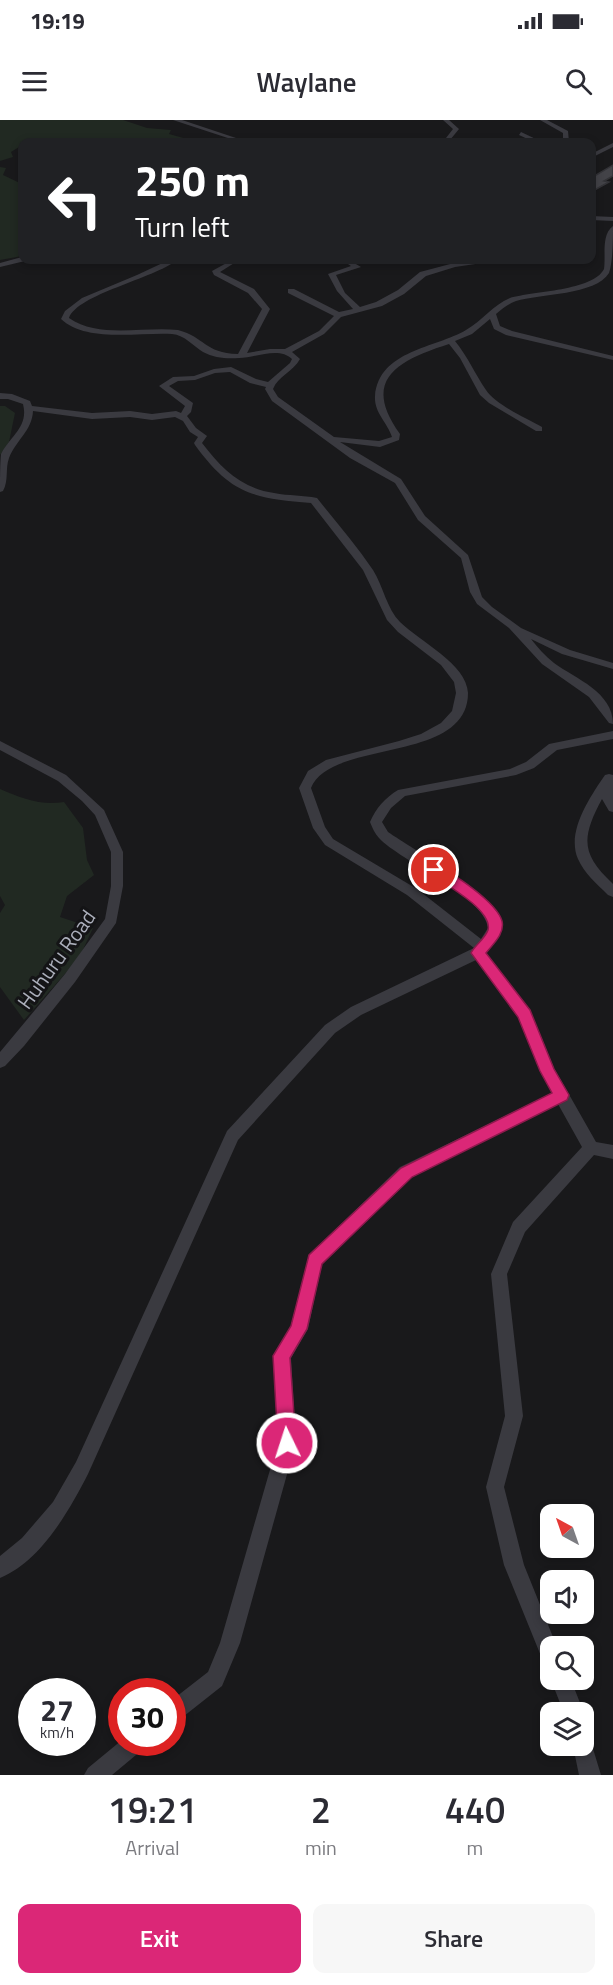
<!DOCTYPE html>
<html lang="en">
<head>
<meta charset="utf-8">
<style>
	body { margin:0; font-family:"Titillium Web",sans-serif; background:#f7f7f7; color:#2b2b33; height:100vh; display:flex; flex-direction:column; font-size:22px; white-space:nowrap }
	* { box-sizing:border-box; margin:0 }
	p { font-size:20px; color:#7c7c81 }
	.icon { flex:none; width:33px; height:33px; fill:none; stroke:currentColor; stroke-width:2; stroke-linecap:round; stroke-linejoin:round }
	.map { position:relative; height:1655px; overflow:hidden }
	.details { display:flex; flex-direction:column; background:#fff; flex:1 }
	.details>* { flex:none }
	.banner { position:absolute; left:18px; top:18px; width:578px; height:126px; border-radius:12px; box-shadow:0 3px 9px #0003; background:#202124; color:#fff; overflow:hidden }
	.needle { width:39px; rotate:320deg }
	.controls { position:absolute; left:540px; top:1384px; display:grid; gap:12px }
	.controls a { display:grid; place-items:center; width:54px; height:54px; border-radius:12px; background:#fff; box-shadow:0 3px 9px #0003; font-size:30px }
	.speed { position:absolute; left:18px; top:1558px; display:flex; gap:12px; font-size:30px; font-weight:700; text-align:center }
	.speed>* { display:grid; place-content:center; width:78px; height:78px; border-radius:50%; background:#fff; box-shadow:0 3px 9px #0003; line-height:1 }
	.speed small { font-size:15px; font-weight:400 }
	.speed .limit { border:9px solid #d22; background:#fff; color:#111 }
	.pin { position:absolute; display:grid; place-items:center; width:51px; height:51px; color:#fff; margin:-26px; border:3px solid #fff; border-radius:50%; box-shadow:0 2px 6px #0007 }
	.me { position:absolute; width:66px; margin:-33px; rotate:356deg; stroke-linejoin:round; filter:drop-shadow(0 0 4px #0008) }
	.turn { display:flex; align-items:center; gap:21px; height:126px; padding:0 18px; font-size:27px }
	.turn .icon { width:78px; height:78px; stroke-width:2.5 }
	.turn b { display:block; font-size:42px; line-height:51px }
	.eta { display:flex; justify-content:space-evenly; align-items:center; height:102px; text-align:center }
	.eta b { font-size:36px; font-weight:600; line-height:42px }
	.primary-button { display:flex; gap:12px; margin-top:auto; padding:12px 18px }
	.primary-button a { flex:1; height:69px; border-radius:12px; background:#db2777; color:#fff; font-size:24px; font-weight:600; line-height:69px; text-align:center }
	.primary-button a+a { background:#f7f7f7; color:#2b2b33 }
	.status { display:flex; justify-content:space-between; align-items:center; height:42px; padding:0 30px; background:#fff; direction:ltr }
	.status svg { height:16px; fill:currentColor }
	header { display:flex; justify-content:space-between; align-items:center; height:78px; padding:0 18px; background:#fff; font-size:27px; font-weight:600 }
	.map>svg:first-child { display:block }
	.green { fill:#212922 }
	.building { fill:#434348; stroke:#333337; stroke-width:1.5 }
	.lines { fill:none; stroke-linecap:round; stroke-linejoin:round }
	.minor { fill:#3a3a40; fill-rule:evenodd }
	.route { fill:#db2777; stroke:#8e194d; stroke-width:1.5 }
	.labels { text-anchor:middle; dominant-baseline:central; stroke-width:6; stroke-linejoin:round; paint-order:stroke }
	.street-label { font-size:21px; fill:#abaeba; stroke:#141416 }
</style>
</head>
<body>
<div class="status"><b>19:19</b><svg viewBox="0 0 49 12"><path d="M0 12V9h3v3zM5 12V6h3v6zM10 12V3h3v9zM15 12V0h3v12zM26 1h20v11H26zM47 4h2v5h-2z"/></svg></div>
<header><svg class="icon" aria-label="menu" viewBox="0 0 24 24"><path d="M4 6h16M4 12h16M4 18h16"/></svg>Waylane<svg class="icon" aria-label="search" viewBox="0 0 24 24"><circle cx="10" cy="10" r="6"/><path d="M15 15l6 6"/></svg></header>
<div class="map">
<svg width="613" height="1655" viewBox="0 0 613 1655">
	<rect width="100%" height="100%" fill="#19191b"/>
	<!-- green -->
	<path class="green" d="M0 0H123L147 8 171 10 169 14 198 22H62C43 14 26 22 11 32L13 37 0 41Z
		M0 47 6 48 3 55 22 64V68L19 70 22 76V136L0 140Z
		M0 286H5L15 293 9 322 0 335Z
		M0 669C21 678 41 686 64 682L83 708 87 740 94 755 67 776 60 797 93 808 79 838 24 900 0 867V793L5 785 0 776Z"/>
	<!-- building -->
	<path class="building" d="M613 45V56L604 61 609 62 591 72V58Z"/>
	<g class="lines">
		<!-- minor -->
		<path class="minor" d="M173 0H182L248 22H240Z
			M443 0H449L459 9 450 20 436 22 446 18 453 9Z
			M540 0H547L568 11 569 22H563V13Z
			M521 12 540 21 541 22H534L519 15Z
			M613 23V27L591 38V34Z
			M591 96 613 97V101L591 100Z
			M613 106C613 119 613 141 609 153 596 175 539 174 516 181 508 184 502 189 496 194L500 206 512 211 613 236V240L506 215 494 209 490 199 472 214 455 221C468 237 475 254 486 270 496 285 526 298 542 307V311H536L489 283 480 275 460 238 449 224C399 240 360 259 400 314L399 320 380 327 340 322 401 359 425 396 468 435 482 477 492 487 521 508 570 530 613 543V549L562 534 531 519C538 528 545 536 554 543 576 559 613 572 613 604L609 603 589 577 542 544 509 508 477 484 470 472 461 438 418 400 395 363 350 338 272 281 265 269 266 267 250 263 230 252 215 253 195 260 178 261 169 266 193 283 191 292 187 296 196 308 207 316 202 323C222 349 241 368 274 373 289 376 303 375 317 378 336 402 356 425 373 450 383 466 387 489 400 502 419 521 467 544 468 573 468 644 330 619 311 668L325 707 333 719 417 769 481 819 488 808C485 776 400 741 379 718 375 714 372 707 370 702 376 688 385 678 398 670L510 649 526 642 549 624 613 611V619L557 630 534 648 516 655 405 676 391 688 382 702 388 712C411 728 499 778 502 805 503 816 491 825 485 833L530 890 554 948 596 1022 613 1025V1039L594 1035 525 1112 507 1154 523 1296 504 1367 524 1445 557 1527H550V1544L543 1541 504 1445 486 1367 505 1296 491 1154 513 1102 582 1027 558 984 412 1057 322 1144 308 1209 291 1238 296 1322 240 1523 222 1566 179 1600 172 1603V1580L208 1552 220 1523 278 1322 273 1236 291 1206 309 1135 400 1047 552 973 540 950 519 897 476 840 361 895 335 913 238 1020 88 1354C69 1391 41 1441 0 1458V1436L22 1418 53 1382 76 1342 227 1011 325 905 351 887 474 828 407 775 325 725 313 708 299 668 308 651 326 640 399 621 421 614 441 603 452 591 456 573 454 562 441 545 398 512 387 500 363 450 311 383C252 378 231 374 195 325L194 323 198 317 190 312 183 301 175 297 152 300 130 297 92 299 33 291C32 311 16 320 9 338 5 349 9 360 3 371L0 372C0 361 0 344 1 334 10 316 29 307 23 284L8 279H0V273L12 274 30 281 32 286 92 293 130 291 152 294 176 291 181 293 185 286 159 266 173 257 194 256 214 249 231 247 256 259 268 262 290 243 292 239C279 226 255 238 239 238 227 239 214 238 203 232 193 226 185 215 172 214 140 212 86 223 61 199L65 191 82 178 137 155 169 140H177C153 159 78 174 69 198 99 219 144 206 178 210 205 217 204 233 238 234L262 189 248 173 214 155 212 151 232 140H239L220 152 254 169 270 189 247 233 270 229H285L319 211 334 196 288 173V169H294L339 192 353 189 337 171 328 154 351 146 342 140H349L361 147 336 155 345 173 360 187 376 182 398 170 420 152 454 143 489 140V142L455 147 426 156 404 174 382 186 341 197 324 214 292 232 300 239C293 252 278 256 273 269L278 277 334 317 379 321 392 317C387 302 374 293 375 276 379 230 436 228 466 210 482 201 493 185 510 178 533 171 593 171 604 149 606 135 601 115 613 106Z
			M22 137 25 141 0 147V143Z
			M0 621 66 655 104 690 123 732V766L116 803 75 862 24 926 5 946 0 948V932L65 854 105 799 111 766V732L95 695 82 681 58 661 0 630Z
			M609 654 613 655V692L609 691 602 679C581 718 581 734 613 764V777L608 775C597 764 584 753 578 739 566 712 590 677 605 655Z
			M551 1560H571L584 1593V1595V1593H564Z
			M584 1616 590 1619 601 1655H579L573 1626H584Z
			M122 1620V1623H145L142 1630 112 1655H84L88 1648Z"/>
	</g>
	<!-- route -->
	<path class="route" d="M434 746C452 751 497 783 502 801 505 814 493 824 486 833L530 890 554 949 569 975 567 980 412 1057 322 1144 307 1209 290 1238 296 1323 294 1329 287 1332 281 1329 278 1323 273 1236 291 1206 309 1135 401 1048 552 973 540 951 518 897 471 833C475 825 485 819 488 810 493 790 445 764 430 754L428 750Z"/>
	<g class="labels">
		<!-- street labels -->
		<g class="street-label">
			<text transform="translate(56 839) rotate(-54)">Huhuru Road</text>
		</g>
	</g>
</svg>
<div class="controls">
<a><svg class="needle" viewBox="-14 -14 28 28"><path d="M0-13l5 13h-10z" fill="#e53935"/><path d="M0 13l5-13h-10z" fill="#7c7c81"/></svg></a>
<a><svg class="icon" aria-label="sound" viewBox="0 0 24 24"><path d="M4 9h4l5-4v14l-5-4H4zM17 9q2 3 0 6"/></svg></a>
<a><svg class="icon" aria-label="search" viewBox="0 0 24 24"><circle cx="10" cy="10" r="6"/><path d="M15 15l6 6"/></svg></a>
<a><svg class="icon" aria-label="layers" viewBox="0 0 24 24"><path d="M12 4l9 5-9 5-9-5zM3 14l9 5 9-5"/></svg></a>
</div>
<div class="speed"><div>27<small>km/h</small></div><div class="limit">30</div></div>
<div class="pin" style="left:434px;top:750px;background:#d93025"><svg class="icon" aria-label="arrive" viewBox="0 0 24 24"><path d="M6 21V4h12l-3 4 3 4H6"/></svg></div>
<svg class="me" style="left:287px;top:1323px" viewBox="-20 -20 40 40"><circle r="17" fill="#db2777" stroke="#fff" stroke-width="3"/><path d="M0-11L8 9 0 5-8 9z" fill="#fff"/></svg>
<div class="banner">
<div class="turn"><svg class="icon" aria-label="left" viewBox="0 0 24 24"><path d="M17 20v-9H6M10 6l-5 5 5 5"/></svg><div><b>250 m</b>Turn left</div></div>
</div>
</div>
<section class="details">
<div class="eta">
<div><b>19:21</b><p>Arrival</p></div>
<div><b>2</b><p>min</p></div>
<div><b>440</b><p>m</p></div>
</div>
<div class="primary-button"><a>Exit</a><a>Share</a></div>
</section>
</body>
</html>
